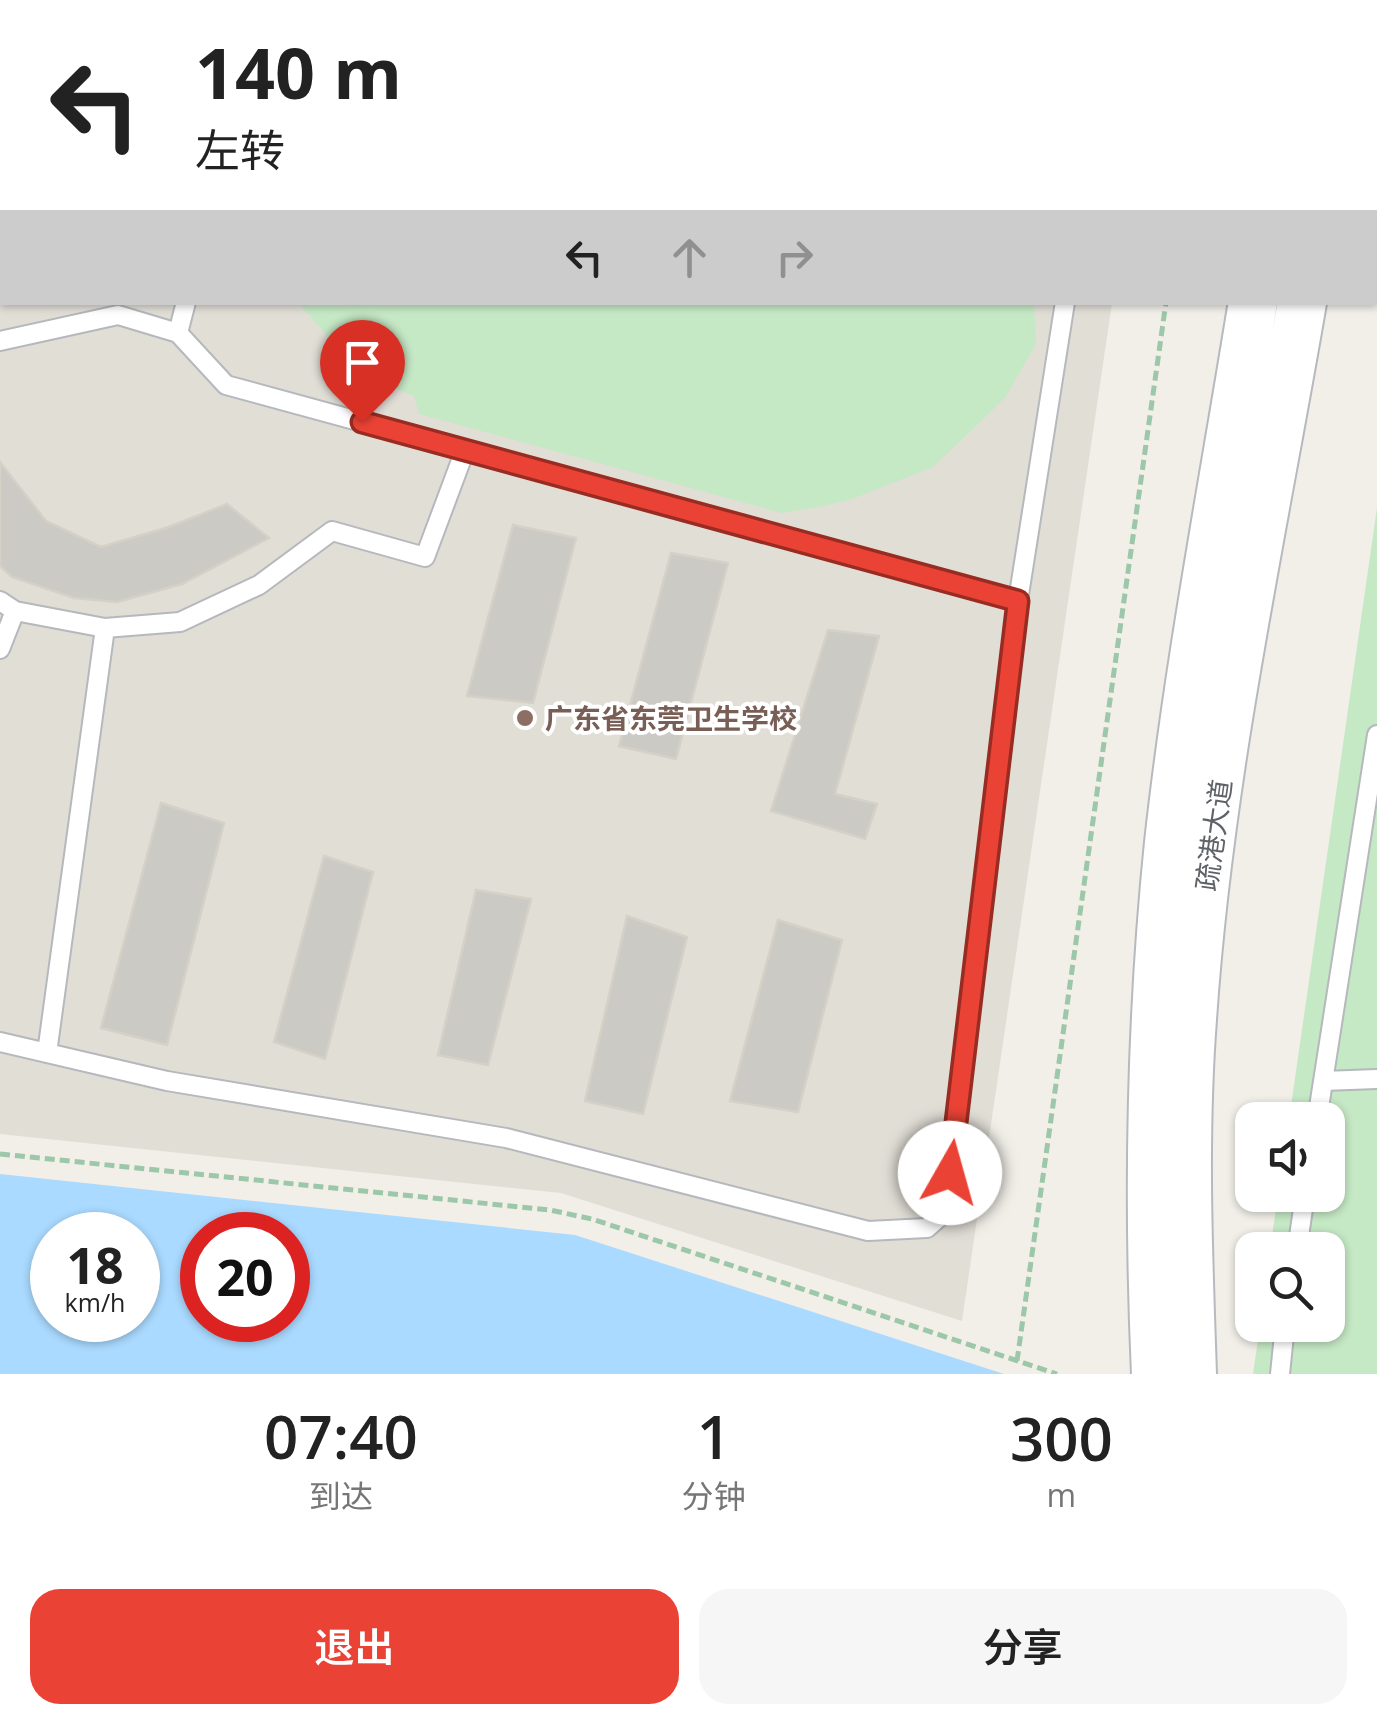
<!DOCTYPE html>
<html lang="zh">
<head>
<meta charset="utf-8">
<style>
	body { margin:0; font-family:"Open Sans","Noto Sans SC",sans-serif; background:#f6f6f6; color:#222; height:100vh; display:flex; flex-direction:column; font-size:38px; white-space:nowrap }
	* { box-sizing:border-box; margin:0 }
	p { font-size:32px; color:#767676 }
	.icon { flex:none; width:55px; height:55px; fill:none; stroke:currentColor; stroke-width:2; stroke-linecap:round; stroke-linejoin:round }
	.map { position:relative; height:1374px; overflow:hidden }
	.side { display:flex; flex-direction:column; background:#fff; flex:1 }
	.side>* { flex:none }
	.guide { position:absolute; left:0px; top:0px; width:1378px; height:305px; box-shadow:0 2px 8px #0004; background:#fff; color:#222; overflow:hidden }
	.buttons { position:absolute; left:1235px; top:1102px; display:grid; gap:20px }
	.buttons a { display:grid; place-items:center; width:110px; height:110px; border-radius:20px; background:#fff; box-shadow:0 2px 8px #0004; font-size:50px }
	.speed { position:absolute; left:30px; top:1212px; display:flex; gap:20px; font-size:50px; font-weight:700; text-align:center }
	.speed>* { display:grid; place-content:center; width:130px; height:130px; border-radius:50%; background:#fff; box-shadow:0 2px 8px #0004; line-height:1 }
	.speed small { font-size:25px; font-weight:400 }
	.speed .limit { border:15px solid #d22; background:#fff; color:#111 }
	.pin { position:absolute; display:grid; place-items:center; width:85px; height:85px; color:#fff; margin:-102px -42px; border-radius:50% 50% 50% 0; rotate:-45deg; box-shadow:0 0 10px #0007 }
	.pin .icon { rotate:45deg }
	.me { position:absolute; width:110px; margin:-55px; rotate:7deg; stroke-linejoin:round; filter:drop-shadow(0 0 8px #0008) }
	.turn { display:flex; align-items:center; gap:35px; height:210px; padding:0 30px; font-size:45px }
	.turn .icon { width:130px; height:130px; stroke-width:2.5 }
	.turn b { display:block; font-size:70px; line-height:85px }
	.lanes { display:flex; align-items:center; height:95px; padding:0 30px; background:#0003; justify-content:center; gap:50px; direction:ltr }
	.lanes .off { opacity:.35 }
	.eta { display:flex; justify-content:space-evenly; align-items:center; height:170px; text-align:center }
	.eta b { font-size:60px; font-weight:600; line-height:70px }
	.primary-button { display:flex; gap:20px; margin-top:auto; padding:20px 30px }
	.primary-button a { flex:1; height:115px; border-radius:30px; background:#ea4335; color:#fff; font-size:40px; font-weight:600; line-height:115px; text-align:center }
	.primary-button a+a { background:#f6f6f6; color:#222 }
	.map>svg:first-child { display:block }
	.education { fill:#e1ded6 }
	.green { fill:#c5e8c5 }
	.water { fill:#aadaff; fill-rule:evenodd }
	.building { fill:#cccac5; stroke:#d6d1c6; stroke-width:2.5 }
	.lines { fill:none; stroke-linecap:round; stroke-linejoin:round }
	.service-casing { stroke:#b5b8bc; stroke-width:22 }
	.secondary-casing { stroke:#b6babf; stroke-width:52 }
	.primary-casing { stroke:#f2c960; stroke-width:58 }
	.path { stroke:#9cc7a9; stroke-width:5; stroke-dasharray:10 5; stroke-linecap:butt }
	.service { stroke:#fff; stroke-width:18 }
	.secondary { stroke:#fff; stroke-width:48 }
	.primary { stroke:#fff2af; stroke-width:52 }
	.route-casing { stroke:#982c22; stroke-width:25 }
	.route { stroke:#ea4335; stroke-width:18 }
	.education-dot { fill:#8d6e63; stroke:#fff; stroke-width:4 }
	.labels { text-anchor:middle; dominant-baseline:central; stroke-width:8; stroke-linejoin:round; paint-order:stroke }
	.education-label { font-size:28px; font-weight:bold; fill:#785e54; stroke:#fff; text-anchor:start }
	.street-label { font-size:28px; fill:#5f6368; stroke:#fff }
</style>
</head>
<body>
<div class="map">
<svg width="1377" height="1374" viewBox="0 0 1377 1374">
	<rect width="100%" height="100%" fill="#f1efe8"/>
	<!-- education -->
	<path class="education" d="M0 0 959 2H2V302L1112 303 962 1321 561 1193 0 1134Z"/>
	<!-- green -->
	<path class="green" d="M0 0H129L2 2V257Z
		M298 303H1034L1036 344 1005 398 933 467 852 499 823 506 782 513 419 414 414 396 363 375Z
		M1377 508V1374H1253L1260 1325H1328V1250H1270L1278 1195H1328V1120H1289Z"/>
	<!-- water -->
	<path class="water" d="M0 1174 575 1235 1004 1374H0ZM52 1235H138V1320H52ZM202 1235H288V1320H202Z"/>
	<!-- building -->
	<path class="building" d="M0 462 46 521 101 547 169 527 227 504 269 538 182 584 117 602 74 598 12 577 0 566Z
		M513 525 576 538 533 703 467 696Z
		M671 553 728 563 676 759 619 746Z
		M828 630 879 636 835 794 877 804 865 839 771 811Z
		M161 803 224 823 167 1045 101 1028Z
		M324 856 373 872 325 1059 274 1042Z
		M476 890 531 899 488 1065 438 1055Z
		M627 916 687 937 643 1114 585 1101Z
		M778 920 842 940 798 1112 730 1101Z"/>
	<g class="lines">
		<defs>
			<path id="service" d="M904 0 914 2
				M199 2 200 0
				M267 2 268 0
				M178 333 186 302
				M0 341 118 315 178 333 226 385 1018 601
				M0 601 15 611 105 628 180 622 259 585 332 531 425 557 465 450
				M0 649 15 611
				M0 1042 167 1081 506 1138 868 1231 927 1228 946 1211 1018 601 1065 302
				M47 1053 105 628
				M1323 1081 1377 1079
				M1317 1120 1377 735
				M1297 1250 1305 1195
				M1280 1374 1285 1325"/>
			<path id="secondary" d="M1297 2V0
				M1353 2 1354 0
				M1375 111 1377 108
				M1156 1374C1148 1197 1151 1019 1169 843 1189 662 1224 482 1253 302
				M1192 1374C1188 1256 1183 1138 1192 1019 1208 779 1261 540 1302 302"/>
			<path id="primary" d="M1168 0 1171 2"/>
		</defs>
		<!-- service casing -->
		<use href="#service" class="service-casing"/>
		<!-- secondary casing -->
		<use href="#secondary" class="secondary-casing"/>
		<!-- primary casing -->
		<use href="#primary" class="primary-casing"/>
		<!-- path -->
		<path class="path" d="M0 1154 550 1210 592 1219 1057 1374
			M1017 1361 1166 302"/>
		<!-- service -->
		<use href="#service" class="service"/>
		<!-- secondary -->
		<use href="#secondary" class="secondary"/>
		<!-- primary -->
		<use href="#primary" class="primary"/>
	</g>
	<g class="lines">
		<defs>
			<path id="route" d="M362 422 1018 601 950 1173"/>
		</defs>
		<!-- route casing -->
		<use href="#route" class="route-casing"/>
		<!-- route -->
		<use href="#route" class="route"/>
	</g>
	<!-- markers -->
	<circle class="education-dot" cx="525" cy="718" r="10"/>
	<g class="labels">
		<!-- education labels -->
		<g class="education-label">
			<text x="545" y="718">广东省东莞卫生学校</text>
		</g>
		<!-- street labels -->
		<g class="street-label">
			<text transform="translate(1213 835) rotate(-82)">疏港大道</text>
		</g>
	</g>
</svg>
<div class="buttons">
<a><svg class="icon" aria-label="sound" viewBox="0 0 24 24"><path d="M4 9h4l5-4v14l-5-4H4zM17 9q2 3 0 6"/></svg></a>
<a><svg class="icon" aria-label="search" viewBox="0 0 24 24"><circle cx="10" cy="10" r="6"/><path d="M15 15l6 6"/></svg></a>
</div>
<div class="speed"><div>18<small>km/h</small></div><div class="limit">20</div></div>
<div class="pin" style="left:362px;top:422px;background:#d93025"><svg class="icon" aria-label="arrive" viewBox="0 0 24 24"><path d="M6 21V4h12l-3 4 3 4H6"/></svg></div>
<svg class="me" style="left:950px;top:1173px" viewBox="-20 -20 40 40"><circle r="19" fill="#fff"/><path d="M0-13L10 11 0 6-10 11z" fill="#ea4335"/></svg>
<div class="guide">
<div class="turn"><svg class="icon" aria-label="left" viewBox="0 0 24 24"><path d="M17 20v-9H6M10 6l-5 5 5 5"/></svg><div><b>140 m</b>左转</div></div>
<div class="lanes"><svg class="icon" aria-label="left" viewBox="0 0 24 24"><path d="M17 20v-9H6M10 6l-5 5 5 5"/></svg><svg class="icon off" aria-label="ahead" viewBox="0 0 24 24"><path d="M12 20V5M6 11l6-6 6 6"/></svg><svg class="icon off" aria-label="right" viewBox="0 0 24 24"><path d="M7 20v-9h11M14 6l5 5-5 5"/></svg></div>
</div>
</div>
<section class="side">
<div class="eta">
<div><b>07:40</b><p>到达</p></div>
<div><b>1</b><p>分钟</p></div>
<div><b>300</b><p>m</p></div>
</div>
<div class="primary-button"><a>退出</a><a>分享</a></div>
</section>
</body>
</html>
